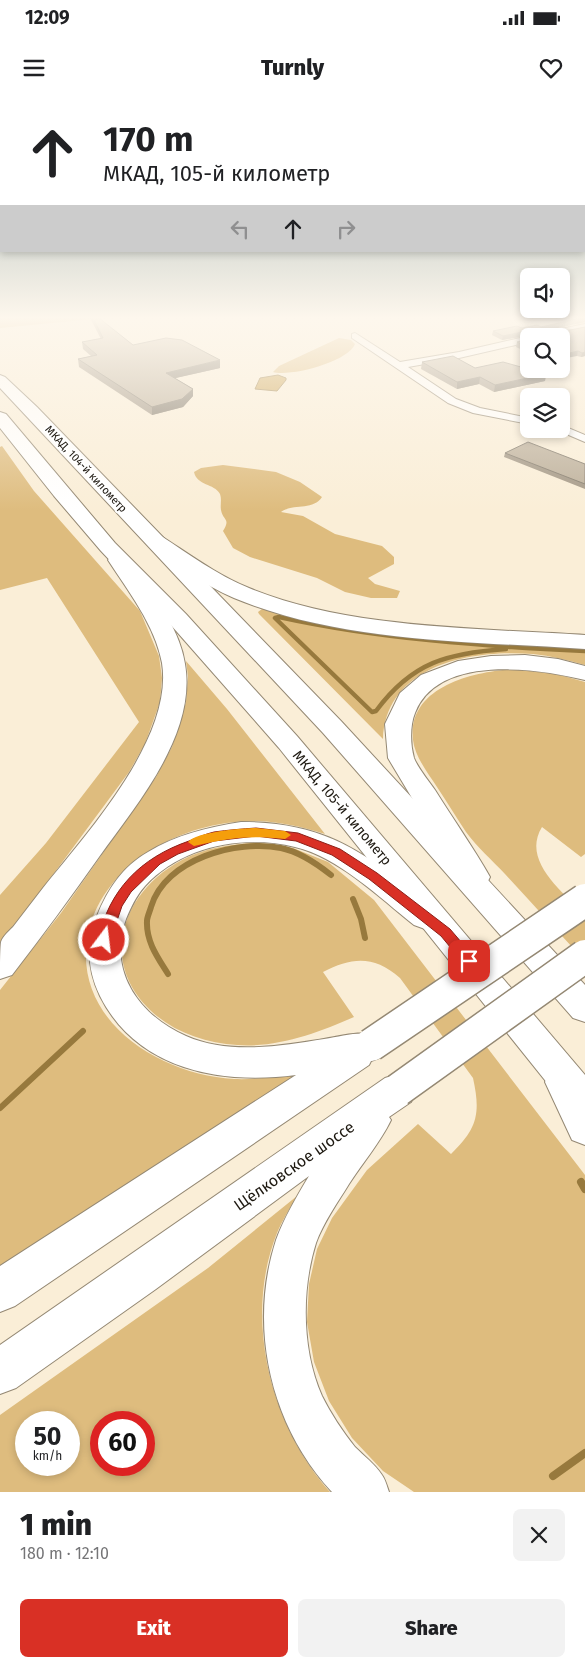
<!DOCTYPE html>
<html lang="en">
<head>
<meta charset="utf-8">
<style>
	body { margin:0; font-family:"Fira Sans",sans-serif; background:#f2f2f2; color:#202124; height:100vh; display:flex; flex-direction:column; font-size:19px; white-space:nowrap }
	* { box-sizing:border-box; margin:0 }
	p { font-size:16px; color:#757577 }
	.icon { flex:none; width:28px; height:28px; fill:none; stroke:currentColor; stroke-width:2; stroke-linecap:round; stroke-linejoin:round }
	.map { position:relative; height:1392px; overflow:hidden }
	.panel { display:flex; flex-direction:column; background:#fff; flex:1 }
	.panel>* { flex:none }
	.banner { position:absolute; left:0px; top:0px; width:585px; height:152px; box-shadow:0 2px 8px #0003; background:#fff; color:#202124; overflow:hidden }
	.buttons { position:absolute; left:520px; top:168px; display:grid; gap:10px }
	.buttons a { display:grid; place-items:center; width:50px; height:50px; border-radius:8px; background:#fff; box-shadow:0 2px 8px #0003; font-size:25px }
	.speed { position:absolute; left:15px; top:1311px; display:flex; gap:10px; font-size:25px; font-weight:700; text-align:center }
	.speed>* { display:grid; place-content:center; width:65px; height:65px; border-radius:50%; background:#fff; box-shadow:0 2px 8px #0003; line-height:1 }
	.speed small { font-size:12px; font-weight:400 }
	.speed .limit { border:8px solid #d22; background:#fff; color:#111 }
	.pin { position:absolute; display:grid; place-items:center; width:42px; height:42px; color:#fff; margin:-21px; border-radius:10px; box-shadow:0 2px 8px #0006 }
	.me { position:absolute; width:55px; margin:-28px; rotate:15deg; stroke-linejoin:round; filter:drop-shadow(0 0 4px #0008) }
	.turn { display:flex; align-items:center; gap:18px; height:105px; padding:0 20px; font-size:22px }
	.turn .icon { width:65px; height:65px; stroke-width:2.5 }
	.turn b { display:block; font-size:35px; line-height:42px }
	.lanes { display:flex; align-items:center; height:48px; padding:0 20px; background:#0003; justify-content:center; gap:25px; direction:ltr }
	.lanes .off { opacity:.35 }
	.round { display:grid; place-items:center; flex:none; width:52px; height:52px; border-radius:8px; background:#f2f2f2 }
	.head { display:flex; align-items:center; justify-content:space-between; height:85px; padding:0 20px }
	h1 { font-size:30px; font-weight:800; line-height:38px }
	.primary-button { display:flex; gap:10px; margin-top:auto; padding:10px 20px }
	.primary-button a { flex:1; height:58px; border-radius:8px; background:#d93025; color:#fff; font-size:20px; font-weight:800; line-height:58px; text-align:center }
	.primary-button a+a { background:#f2f2f2; color:#202124 }
	.status { display:flex; justify-content:space-between; align-items:center; height:35px; padding:0 25px; background:#fff; direction:ltr }
	.status svg { height:14px; fill:currentColor }
	header { display:flex; justify-content:space-between; align-items:center; height:65px; padding:0 20px; background:#fff; font-size:22px; font-weight:800 }
	.map>svg:first-child { display:block }
	.green { fill:#debc7e; fill-rule:evenodd }
	.water { fill:#cba250; stroke:#97793d }
	.lines { fill:none; stroke-linecap:round; stroke-linejoin:round }
	.stream-far2 { stroke:#97793d; stroke-width:4.5 }
	.stream-far1 { stroke:#97793d; stroke-width:6 }
	.stream { stroke:#97793d; stroke-width:8 }
	.street-casing { stroke:#948873; stroke-width:2 }
	.primary-casing { stroke:#948873; stroke-width:2 }
	.highway-casing { stroke:#948873; stroke-width:2 }
	.street { fill:#fff; fill-rule:evenodd }
	.primary { fill:#fff; fill-rule:evenodd }
	.highway { fill:#fff; fill-rule:evenodd }
	.primary-bridge-casing { stroke:#948873; stroke-width:35; stroke-linecap:butt }
	.primary-bridge { stroke:#fff; stroke-width:32 }
	.wall { fill:#a39785 }
	.shaded-wall { fill:#847b6c }
	.building { fill:#bdb09b; stroke:#847b6c }
	.route { fill:#d93025; stroke:#8d1f18 }
	.slow { fill:#f59e0b }
	.labels { text-anchor:middle; dominant-baseline:central; stroke-width:4; stroke-linejoin:round; paint-order:stroke }
	.far-street-label { font-size:11px; fill:#1d1810; stroke:#fff }
	.street-label { font-size:14px; fill:#1d1810; stroke:#fff }
	.near-street-label { font-size:16px; fill:#1d1810; stroke:#fff }
</style>
</head>
<body>
<div class="status"><b>12:09</b><svg viewBox="0 0 49 12"><path d="M0 12V9h3v3zM5 12V6h3v6zM10 12V3h3v9zM15 12V0h3v12zM26 1h20v11H26zM47 4h2v5h-2z"/></svg></div>
<header><svg class="icon" aria-label="menu" viewBox="0 0 24 24"><path d="M4 6h16M4 12h16M4 18h16"/></svg>Turnly<svg class="icon" aria-label="heart" viewBox="0 0 24 24"><path d="M12 20l-8-8c-3-5 5-10 8-4 3-6 11-1 8 4z"/></svg></header>
<div class="map">
<svg width="585" height="1392" viewBox="0 0 585 1392">
	<rect width="100%" height="100%" fill="#faeed7"/>
	<!-- green -->
	<path class="green" d="M0 216H124L0 228Z
		M339 238 351 240 355 244C348 262 290 277 273 272L279 266Z
		M2 346 34 391 140 511 159 556 162 578 160 602 145 644 129 672 32 803 0 842V795L46 743 139 622 47 478 0 490V347Z
		M223 365 276 372 300 382 322 397C313 411 293 403 281 412L303 416 335 434 382 446 394 457V464L368 478 375 484 400 491 397 498H371L345 492 317 478 250 457 233 448 223 431C231 418 223 421 221 410 220 405 222 400 220 394 214 383 197 386 194 372L201 368Z
		M262 509 327 526 391 536 585 549V565C568 560 551 556 533 554 473 549 386 564 383 639L259 514 258 512Z
		M186 561 227 609 325 734C303 727 281 722 258 721 186 719 99 763 87 840 75 923 162 975 234 979 257 980 279 976 302 973L0 1166V890L61 813 156 677 172 647 186 602 188 576Z
		M512 569 556 574 585 582V754L581 757 542 727C521 761 563 792 585 815V861C558 832 532 803 505 774 492 760 477 747 466 732 456 717 447 702 437 687 428 673 415 657 413 640 407 587 472 572 512 569Z
		M255 743 293 748 328 762 374 800 585 1075V1392H414L383 1371 352 1338 329 1301 314 1262 307 1222 309 1184 317 1149 332 1118 367 1070 418 1024 451 1054C477 1029 481 1014 473 978L400 878C374 855 352 857 323 872L354 917C318 933 277 948 237 945 205 943 173 932 150 910 98 860 123 791 182 760 205 748 230 744 255 743Z
		M297 1096C290 1108 282 1121 277 1133 243 1218 270 1325 330 1392H0V1315L208 1168ZM69 1322V1365H26V1322ZM144 1322V1365H101V1322Z"/>
	<!-- water -->
	<path class="water" d="M278 275 286 278V280L277 291 255 289 260 278Z"/>
	<g class="lines">
		<!-- stream-far2 -->
		<path class="stream-far2" d="M506 549C448 553 412 562 376 611L372 612 275 518 279 517C380 539 482 546 585 551"/>
		<!-- stream-far1 -->
		<path class="stream-far1" d="M353 799 361 819 365 838
			M168 874C158 858 146 842 147 821 147 817 150 811 151 807 165 759 237 739 281 748 300 752 316 763 331 775
			M0 1008 83 931"/>
		<!-- stream -->
		<path class="stream" d="M581 1082 585 1089
			M553 1376 585 1353"/>
		<defs>
			<path id="street" d="M585 224V230L554 236H537L542 233Z
				M355 233 400 262 459 252 529 236V242L459 258 408 267 456 299 480 308 529 318V324L473 313 448 303 352 238V234Z
				M561 325 585 335V342L557 330 556 329H561Z"/>
			<path id="primary" d="M154 434 161 436C189 454 217 475 249 488 348 529 478 528 585 535V549C469 541 343 543 234 498 203 485 175 463 147 444L144 440 147 436Z
				M118 454 125 456C148 488 179 524 185 564 197 634 137 704 99 757 71 797 42 836 12 875L0 879C0 871 0 848 1 842 3 836 9 831 13 827 23 814 33 801 43 788 87 733 174 638 162 563 155 525 128 491 108 460L111 456Z
				M525 555 558 559 585 566V580C537 568 438 554 415 613 410 625 410 644 414 658 418 668 428 680 435 690 453 719 473 747 490 777L486 785 475 788 464 785 388 658 385 624 400 593 421 575 458 561 491 556Z
				M241 722C311 722 350 742 404 784 417 794 433 803 441 817L436 825 425 829 414 825C380 798 338 757 295 747 244 734 182 746 145 786 136 796 131 807 126 819 107 871 139 915 186 936 229 955 280 946 324 939 343 936 361 930 379 936L385 947 379 958 371 961 369 965 15 1206 0 1212V1166L296 975C221 985 137 970 100 896 87 869 86 843 97 816 107 790 123 766 148 752 176 735 208 727 241 722Z
				M563 966 576 971 585 989V1045L572 1040 545 982 550 971Z
				M398 974 411 978 416 990 411 1002 389 1017 391 1020C380 1043 363 1062 349 1084 338 1102 323 1123 316 1143 301 1191 302 1251 322 1296 331 1314 343 1332 355 1347 364 1356 375 1364 382 1375 385 1379 387 1386 389 1392H332C270 1325 248 1227 276 1140 284 1118 297 1096 309 1076L156 1189 16 1288 0 1294V1245L385 978Z"/>
			<path id="highway" d="M0 275 5 277 37 307 341 621 585 885V922L573 918 323 633 0 288Z
				M0 312 6 314 115 443 186 514 297 636 585 975V1019L572 1014 279 648 170 524 101 451 54 396 0 328Z"/>
		</defs>
		<!-- street casing -->
		<use href="#street" class="street-casing"/>
		<!-- primary casing -->
		<use href="#primary" class="primary-casing"/>
		<!-- highway casing -->
		<use href="#highway" class="highway-casing"/>
		<!-- street -->
		<use href="#street" class="street"/>
		<!-- primary -->
		<use href="#primary" class="primary"/>
		<!-- highway -->
		<use href="#highway" class="highway"/>
		<defs>
			<path id="primary-bridge" d="M371 945 585 800
				M398 990 585 856"/>
		</defs>
		<!-- primary-bridge casing -->
		<use href="#primary-bridge" class="primary-bridge-casing"/>
		<!-- primary-bridge -->
		<use href="#primary-bridge" class="primary-bridge"/>
	</g>
	<!-- wall -->
	<path class="wall" d="M89 216H100V219L133 245 220 268 175 278 193 289V296L183 307 152 315 79 267 78 259 91 256 83 249 82 242 101 239Z
		M577 216H585V222L542 231 538 233H555L585 227V256L581 257 577 256 561 236H530V235L502 240 492 235 493 231 541 227 582 218Z
		M529 239V253L516 247 517 242Z
		M422 262 475 268 546 274 545 281 494 292 479 284 457 289 421 269Z
		M505 353 585 364V389L504 357Z"/>
	<!-- shaded-wall -->
	<path class="shaded-wall" d="M585 218V222L542 231 535 236 536 231 542 227Z
		M531 230 530 235 502 240 503 236Z
		M578 251 577 256 561 259V255Z
		M585 252V256L581 257 582 253Z
		M220 260V268L167 280 166 273Z
		M546 274 545 281 494 292 495 285Z
		M480 277 479 284 457 289V282Z
		M193 289V296L183 307 152 315V307Z"/>
	<!-- building -->
	<path class="building" d="M92 216H99V218L133 245 166 238 182 240 220 260 166 273 193 289 182 299 152 307 78 259 97 255 82 242 103 238Z
		M585 217V218L542 227 536 231 538 233H555L585 227V252L582 253 578 251 561 255V236H531V230L503 236 493 231 517 226 522 228 537 225 541 227Z
		M529 239V248L517 242Z
		M453 256 475 268 503 262 546 274 495 285 480 277 457 282 422 262Z
		M528 342 585 364V384L505 353Z"/>
	<!-- sky -->
	<linearGradient id="sky" x2="0" y2="1"><stop stop-color="#9cadab"/><stop offset="0.53" stop-color="#fdf7ed"/><stop offset="1" stop-color="#fdf7ed" stop-opacity="0"/></linearGradient>
	<rect width="585" height="411" fill="url(#sky)"/>
	<!-- route -->
	<path class="route" d="M256 728 298 733 340 749 377 773 450 829 474 857 476 861 474 865 469 867 465 865 441 836 369 779 332 755 296 741 256 736 214 741 178 754 160 764 131 792 122 806 109 844 104 845 100 844 98 840C109 790 140 758 189 741 197 738 205 734 214 732 228 730 242 729 256 728Z"/>
	<!-- slow -->
	<path class="slow" d="M256 728 285 731 291 735 285 739C248 735 230 738 194 746L188 742C196 732 242 728 256 728Z"/>
	<g class="labels">
		<!-- far-street labels -->
		<g class="far-street-label">
			<text transform="translate(86 369) rotate(47)">МКАД, 104-й километр</text>
		</g>
		<!-- street labels -->
		<g class="street-label">
			<text transform="translate(342 708) rotate(50)">МКАД, 105-й километр</text>
		</g>
		<!-- near-street labels -->
		<g class="near-street-label">
			<text transform="translate(294 1066) rotate(-35)">Щёлковское шоссе</text>
		</g>
	</g>
</svg>
<div class="buttons">
<a><svg class="icon" aria-label="sound" viewBox="0 0 24 24"><path d="M4 9h4l5-4v14l-5-4H4zM17 9q2 3 0 6"/></svg></a>
<a><svg class="icon" aria-label="search" viewBox="0 0 24 24"><circle cx="10" cy="10" r="6"/><path d="M15 15l6 6"/></svg></a>
<a><svg class="icon" aria-label="layers" viewBox="0 0 24 24"><path d="M12 4l9 5-9 5-9-5zM3 14l9 5 9-5"/></svg></a>
</div>
<div class="speed"><div>50<small>km/h</small></div><div class="limit">60</div></div>
<div class="pin" style="left:469px;top:861px;background:#d93025"><svg class="icon" aria-label="arrive" viewBox="0 0 24 24"><path d="M6 21V4h12l-3 4 3 4H6"/></svg></div>
<svg class="me" style="left:104px;top:840px" viewBox="-20 -20 40 40"><circle r="17" fill="#d93025" stroke="#fff" stroke-width="3"/><path d="M0-11L8 9 0 5-8 9z" fill="#fff"/></svg>
<div class="banner">
<div class="turn"><svg class="icon" aria-label="ahead" viewBox="0 0 24 24"><path d="M12 20V5M6 11l6-6 6 6"/></svg><div><b>170 m</b>МКАД, 105-й километр</div></div>
<div class="lanes"><svg class="icon off" aria-label="left" viewBox="0 0 24 24"><path d="M17 20v-9H6M10 6l-5 5 5 5"/></svg><svg class="icon" aria-label="ahead" viewBox="0 0 24 24"><path d="M12 20V5M6 11l6-6 6 6"/></svg><svg class="icon off" aria-label="right" viewBox="0 0 24 24"><path d="M7 20v-9h11M14 6l5 5-5 5"/></svg></div>
</div>
</div>
<section class="panel">
<div class="head"><div><h1>1 min</h1><p>180 m · 12:10</p></div><a class="round"><svg class="icon" aria-label="close" viewBox="0 0 24 24"><path d="M6 6l12 12M18 6L6 18"/></svg></a></div>
<div class="primary-button"><a>Exit</a><a>Share</a></div>
</section>
</body>
</html>
